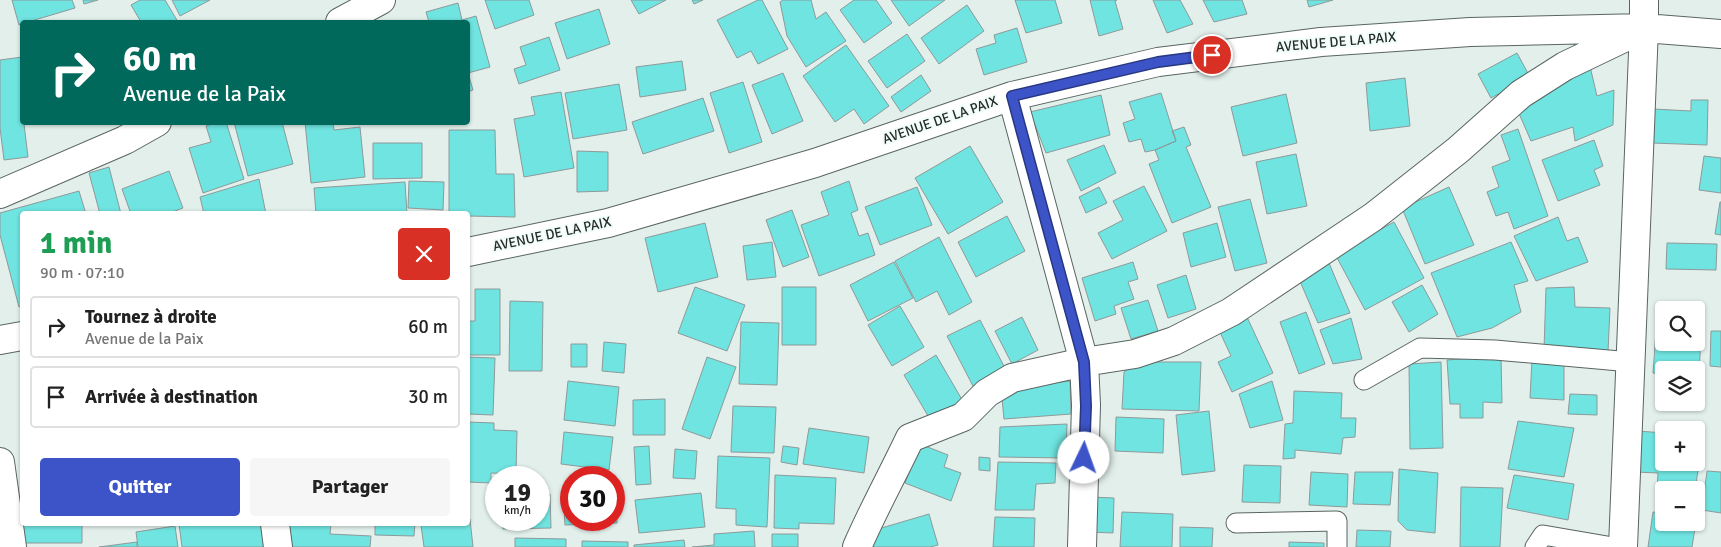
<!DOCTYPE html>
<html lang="fr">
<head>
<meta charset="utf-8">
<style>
	body { margin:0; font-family:Signika,sans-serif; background:#f6f6f6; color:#222; height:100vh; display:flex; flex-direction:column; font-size:19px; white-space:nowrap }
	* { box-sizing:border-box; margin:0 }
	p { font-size:16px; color:#767676 }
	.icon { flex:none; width:28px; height:28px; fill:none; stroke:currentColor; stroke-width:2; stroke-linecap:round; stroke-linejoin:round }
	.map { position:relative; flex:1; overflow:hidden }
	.details { position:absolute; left:20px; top:211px; width:450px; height:315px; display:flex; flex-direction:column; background:#fff; border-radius:5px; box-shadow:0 1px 4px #0004 }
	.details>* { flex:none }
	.guide { position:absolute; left:20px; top:20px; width:450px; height:105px; border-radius:5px; box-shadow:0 1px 4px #0004; background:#00695c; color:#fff; overflow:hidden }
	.tools { position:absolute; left:1655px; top:301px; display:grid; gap:10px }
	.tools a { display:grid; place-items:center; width:50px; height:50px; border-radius:5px; background:#fff; box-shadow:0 1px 4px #0004; font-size:25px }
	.speed { position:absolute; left:485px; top:466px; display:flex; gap:10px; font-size:25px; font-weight:700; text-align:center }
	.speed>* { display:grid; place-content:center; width:65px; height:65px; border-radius:50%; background:#fff; box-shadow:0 1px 4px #0004; line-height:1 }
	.speed small { font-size:12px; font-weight:400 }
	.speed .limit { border:8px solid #d22; background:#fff; color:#111 }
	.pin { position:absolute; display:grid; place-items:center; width:42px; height:42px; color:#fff; margin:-21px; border:2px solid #fff; border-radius:50%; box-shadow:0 1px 5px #0007 }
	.me { position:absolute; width:55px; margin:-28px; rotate:3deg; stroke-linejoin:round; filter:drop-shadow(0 0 4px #0008) }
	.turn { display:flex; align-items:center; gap:18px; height:105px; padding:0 20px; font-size:22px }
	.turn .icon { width:65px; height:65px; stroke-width:2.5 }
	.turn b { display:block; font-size:35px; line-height:42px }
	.round { display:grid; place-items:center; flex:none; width:52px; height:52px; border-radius:5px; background:#f6f6f6 }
	.overview { display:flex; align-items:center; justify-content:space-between; height:85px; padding:0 20px }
	h1 { font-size:30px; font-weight:700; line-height:38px; color:#1e9e55 }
	.action { display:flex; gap:10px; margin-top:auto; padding:10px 20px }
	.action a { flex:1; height:58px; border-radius:5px; background:#3c54c7; color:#fff; font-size:20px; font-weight:700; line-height:58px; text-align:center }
	.action a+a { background:#f6f6f6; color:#222 }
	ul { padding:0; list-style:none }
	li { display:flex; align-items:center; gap:15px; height:62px; margin:0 10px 8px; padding:0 10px; border:2px solid #e0e0e0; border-radius:5px }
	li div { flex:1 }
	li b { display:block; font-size:19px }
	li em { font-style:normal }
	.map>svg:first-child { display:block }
	.building { fill:#6fe4e0; stroke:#8d9a9a }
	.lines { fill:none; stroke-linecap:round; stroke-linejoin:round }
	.lane-casing { stroke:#5a6562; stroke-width:21 }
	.street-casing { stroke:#5a6562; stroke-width:30 }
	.lane { stroke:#fff; stroke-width:19 }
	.street { stroke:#fff; stroke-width:28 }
	.route-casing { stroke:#273781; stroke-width:12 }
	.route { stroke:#3c54c7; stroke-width:9 }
	.labels { text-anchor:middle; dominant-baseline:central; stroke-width:4; stroke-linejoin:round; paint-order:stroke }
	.street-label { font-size:14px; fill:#272c2a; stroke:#f0fdf8 }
</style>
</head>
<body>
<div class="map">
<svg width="1721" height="547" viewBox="0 0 1721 547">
	<rect width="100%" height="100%" fill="#e2efeb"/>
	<!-- building -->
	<path class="building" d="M12 0H72L75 8 28 22H22V24L19 25Z
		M83 0H98L84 4Z
		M140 0H165L178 22H141L131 5Z
		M172 0H210L180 16Z
		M485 0H529L534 15 495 29Z
		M631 0H666L639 14Z
		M692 0H703L694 4Z
		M758 0H762L788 49 758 64 751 51 737 58 717 20Z
		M783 0H811L816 19 826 12 846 41 806 67 787 36 780 2Z
		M854 0H876L892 23 864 43 840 10Z
		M891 0H945L909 26Z
		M1015 0H1055L1062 23 1026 33Z
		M1090 0H1117L1115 1 1123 29 1099 36Z
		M1153 0H1180L1193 24 1167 33Z
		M1203 0H1242L1247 14 1214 22Z
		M1307 0H1333L1309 7Z
		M458 3 462 20 476 16 490 67 468 73 473 90 468 92V22H429L426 12Z
		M967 5 984 31 939 64 921 38Z
		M599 9 610 44 567 59 555 23Z
		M1017 28 1027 62 984 75 976 49 996 43 994 35Z
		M907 34 925 61 887 88 868 61Z
		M549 37 560 70 519 84 514 69 526 65 520 47Z
		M846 45 889 106 864 124 854 109 835 122 803 76Z
		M1517 53 1530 77 1491 98 1478 74Z
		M22 57V122H37L24 124 28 157 4 160 0 128V60Z
		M682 61 686 90 640 97 636 67Z
		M1589 62 1597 96 1614 90 1613 125 1575 141 1573 127 1531 141 1517 109Z
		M783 73 803 121 772 134 752 85Z
		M921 75 931 91 901 112 891 97Z
		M1405 78 1410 126 1370 131 1366 83Z
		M743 82 762 142 729 153 710 93Z
		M619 84 627 130 573 139 565 93Z
		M561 92 574 168 524 177 514 119 535 115 531 97Z
		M1161 93 1176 141 1155 150 1145 152 1141 139 1129 142 1123 123 1135 119 1129 102Z
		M1286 94 1297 143 1243 156 1231 107Z
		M1101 95 1110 135 1046 153 1030 112Z
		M703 98 714 131 643 154 632 122Z
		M1691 100H1708L1707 145 1652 143 1653 109 1691 111Z
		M217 122H226L244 179 203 193 189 148 211 142 206 126Z
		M234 122H282L293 164 248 176Z
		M305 122H333L334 130 360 127 365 177 311 183Z
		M1184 127 1191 145 1186 147 1211 207 1172 223 1149 164 1159 160 1155 150 1176 141 1172 131Z
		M1518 129 1548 216 1514 229 1508 212 1496 216 1487 192 1499 187 1492 167 1510 160 1501 135Z
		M449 130H495L496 174H514L515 217 468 216V214H449Z
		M1594 140 1603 166 1594 170 1600 185 1558 201 1542 160Z
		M373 143H422V178L373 179Z
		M1104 145 1116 173 1081 191 1067 160Z
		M970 146 1003 202 948 234 915 178Z
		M577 151 608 152V191L577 192Z
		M1296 154 1307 206 1267 214 1256 162Z
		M1704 156 1721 158V193L1699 190Z
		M109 167 121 214H100L89 173Z
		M169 171 183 208 167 214H131L122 189Z
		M259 179 266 214H204L200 197Z
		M409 181 444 182 443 210 408 208Z
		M849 181 858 210 851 213 859 236 868 233 875 255 819 276 801 225 829 215 821 192Z
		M405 182 407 214H316L314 188Z
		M1144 186 1167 231 1112 259 1098 233 1123 220 1113 201Z
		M917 187 932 225 880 245 865 207Z
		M1099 187 1107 203 1086 213 1079 197Z
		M1449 187 1474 245 1425 264 1402 208Z
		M79 191 86 214H22V306L19 307 0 235V213Z
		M1250 199 1267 263 1235 271 1218 207Z
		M1720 202H1721V235L1715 234Z
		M792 210 809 257 783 267 766 220Z
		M1007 216 1025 251 976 277 958 242Z
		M1558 217 1567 241 1578 237 1588 262 1536 281 1514 236Z
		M1394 222 1424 278 1365 310 1335 254Z
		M705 223 718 277 658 292 645 238Z
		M1217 223 1226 257 1191 267 1183 233Z
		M939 237 972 302 949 315 937 291 916 302 895 261Z
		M772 242 776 277 747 280 743 246Z
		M1511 242 1528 281 1514 285 1521 312 1492 328 1457 337 1431 273Z
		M1667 243 1717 244 1716 270 1666 269Z
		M894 262 913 298 868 321 850 285Z
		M1133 262 1138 279 1128 282 1134 299 1114 306 1116 314 1095 321 1082 278Z
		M1329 263 1350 313 1318 323 1299 279Z
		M1186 275 1196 309 1168 318 1157 285Z
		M1422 285 1438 314 1409 332 1392 302Z
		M695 287 745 305 727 351 678 333Z
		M782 287H816V345H782Z
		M1574 287 1575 307 1610 308 1608 352 1544 349 1546 288Z
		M475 289H500V355H468V321H475Z
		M1148 300 1158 331 1131 339 1121 308Z
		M510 301 543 302 542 371H509Z
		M900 306 924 347 892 366 868 325Z
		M1306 312 1325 364 1299 374 1280 322Z
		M1022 317 1038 350 1012 364 995 331Z
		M1247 317 1273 373 1232 392 1218 362 1231 356 1219 330Z
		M1351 318 1362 359 1333 364 1320 330Z
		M980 320 1007 372 974 388 947 336Z
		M741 322 779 323 777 385 739 384Z
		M1656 331 1664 332V342H1696V334L1701 335 1699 376H1696V370H1664V374L1653 373Z
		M1711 331H1721V367L1710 366Z
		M604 342 626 344 624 373 602 371Z
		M571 344H587V367H571Z
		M936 355 964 403 931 421 904 375Z
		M1501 356 1502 403 1483 402V418H1460V404H1450L1447 360Z
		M468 357 495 358 493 415 468 414Z
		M707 357 736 367 710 439 682 429Z
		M1532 359 1564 362V400L1530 398Z
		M1137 362H1201L1199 411 1122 409 1124 372Z
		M1441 362 1443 448 1410 449 1409 364Z
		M568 381 619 387 615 426 564 420Z
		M1070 381 1071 414 1004 419 1001 389Z
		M1272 381 1283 420 1250 428 1239 394Z
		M1294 391 1342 393 1341 418H1356L1355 437 1343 438 1341 454 1295 450V458L1283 459 1285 424 1293 423Z
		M1570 394 1597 395V415L1568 414Z
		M665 399V435H633V400Z
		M733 406 776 407 774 453 731 452Z
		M1209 411 1215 471 1182 475 1176 415Z
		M1116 417 1164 419 1163 453 1115 451Z
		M1518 421 1574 428 1564 477 1508 469Z
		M468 422 494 423V430L517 431 516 474 491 473V483L468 482Z
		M1067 424 1066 458 999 457 1000 427Z
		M809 428 869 437 864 473 803 464Z
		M1638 431 1664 433V462L1699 464 1695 490H1664V508L1656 507 1658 473 1635 472Z
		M564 432 613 437 609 470 561 464Z
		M920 444 948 455 944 467 961 473 951 501 905 483Z
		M649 446 651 484 636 485 634 447Z
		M783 446 799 448 797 465 781 462Z
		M675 449 697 451 695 479 673 478Z
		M718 456 770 458 767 527 736 525V509L716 508Z
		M979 457 990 458V471L979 470Z
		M998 462 1056 463 1055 483 1036 484 1034 510H995Z
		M1244 465 1281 466 1280 503 1242 502Z
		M1399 469 1438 473 1435 533 1407 530 1398 521Z
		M1707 471 1721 472V513L1702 510Z
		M1311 472 1348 474 1347 507 1309 505Z
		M1355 472H1393L1390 505 1353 504Z
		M775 475 836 478 834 524 799 523V529L774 528Z
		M1514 475 1574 484 1568 520 1507 508Z
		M1461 487 1503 488 1500 547H1460Z
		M614 491H616L617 523 565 525 563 493H571V520H614Z
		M701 493 705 527 639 533 635 500Z
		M539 494H550L551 528 503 529 502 520H539Z
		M1091 497 1114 498 1113 533 1089 532Z
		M1122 512 1173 514 1172 547H1120Z
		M1653 512 1664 513V522H1696L1692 547H1648Z
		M929 514 938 545 930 547H873L868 532Z
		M995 517 1035 518 1034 547H993Z
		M468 519H470L473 547H424L421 525 468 524Z
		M23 524H82V543H23Z
		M179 524H270L273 547H182Z
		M283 524H331L330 534 371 536 370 547H285Z
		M375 524H415L414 536 375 535Z
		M175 526 178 547H138L136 532Z
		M1180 527 1213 528 1212 547H1180Z
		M1357 530 1391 531 1390 547H1356Z
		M754 531 755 547H692L714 545V534Z
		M772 534H798V547H772Z
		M515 538 566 539V547H515Z
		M684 540 685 547H634V545Z
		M582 541 628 542V547H582Z
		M137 542V547H99Z
		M1289 542 1324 543V547H1289Z"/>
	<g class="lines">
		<defs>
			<path id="lane" d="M1364 380 1420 348 1495 350 1631 362
				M1236 523 1337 521V547
				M1535 547 1543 535 1613 547"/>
			<path id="street" d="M340 22 381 0
				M1012 96 1084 362 1086 405 1082 547
				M0 194 125 140 157 122
				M468 252 608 223 815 163 1012 96 1158 62 1321 42 1470 32 1644 28 1721 34
				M0 340 22 336
				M0 462 12 547
				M275 524 278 547
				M857 547C873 510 893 474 910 438L963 417 987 393 1012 378 1084 362 1135 354 1174 341 1231 312 1373 217 1458 150 1521 94 1565 66 1636 32
				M1623 547 1644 28V0"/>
		</defs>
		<!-- lane casing -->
		<use href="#lane" class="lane-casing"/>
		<!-- street casing -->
		<use href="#street" class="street-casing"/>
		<!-- lane -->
		<use href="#lane" class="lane"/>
		<!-- street -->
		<use href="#street" class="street"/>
	</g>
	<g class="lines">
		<defs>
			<path id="route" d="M1084 458 1086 406 1084 362 1012 96 1158 62 1212 55"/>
		</defs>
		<!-- route casing -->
		<use href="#route" class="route-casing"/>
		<!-- route -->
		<use href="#route" class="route"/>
	</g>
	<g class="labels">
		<!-- street labels -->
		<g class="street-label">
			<text transform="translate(1336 42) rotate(-5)">AVENUE DE LA PAIX</text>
			<text transform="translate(940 120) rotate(-19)">AVENUE DE LA PAIX</text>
			<text transform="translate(552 234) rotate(-12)">AVENUE DE LA PAIX</text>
		</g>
	</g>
</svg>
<div class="tools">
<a><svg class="icon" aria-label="search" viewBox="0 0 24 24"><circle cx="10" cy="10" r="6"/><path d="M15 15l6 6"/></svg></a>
<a><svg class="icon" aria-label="layers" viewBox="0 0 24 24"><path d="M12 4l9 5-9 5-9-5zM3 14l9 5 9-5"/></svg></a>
<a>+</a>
<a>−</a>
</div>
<div class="speed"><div>19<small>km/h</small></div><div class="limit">30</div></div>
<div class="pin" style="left:1212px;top:55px;background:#d93025"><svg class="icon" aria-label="arrive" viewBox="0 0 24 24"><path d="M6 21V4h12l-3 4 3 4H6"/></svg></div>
<svg class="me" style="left:1084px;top:458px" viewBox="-20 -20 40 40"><circle r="19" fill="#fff"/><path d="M0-13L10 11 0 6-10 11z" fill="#3c54c7"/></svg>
<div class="guide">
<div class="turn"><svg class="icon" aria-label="right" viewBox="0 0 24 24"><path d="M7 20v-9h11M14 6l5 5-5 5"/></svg><div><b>60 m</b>Avenue de la Paix</div></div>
</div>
<section class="details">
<div class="overview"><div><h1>1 min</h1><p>90 m · 07:10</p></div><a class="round" style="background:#d93025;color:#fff"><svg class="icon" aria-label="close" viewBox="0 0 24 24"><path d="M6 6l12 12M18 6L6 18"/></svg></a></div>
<ul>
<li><svg class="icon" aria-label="right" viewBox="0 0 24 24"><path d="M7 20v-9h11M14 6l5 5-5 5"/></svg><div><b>Tournez à droite</b><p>Avenue de la Paix</p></div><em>60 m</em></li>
<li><svg class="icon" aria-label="arrive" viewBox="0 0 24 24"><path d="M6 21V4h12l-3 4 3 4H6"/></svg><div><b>Arrivée à destination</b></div><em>30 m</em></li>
</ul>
<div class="action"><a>Quitter</a><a>Partager</a></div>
</section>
</div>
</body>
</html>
